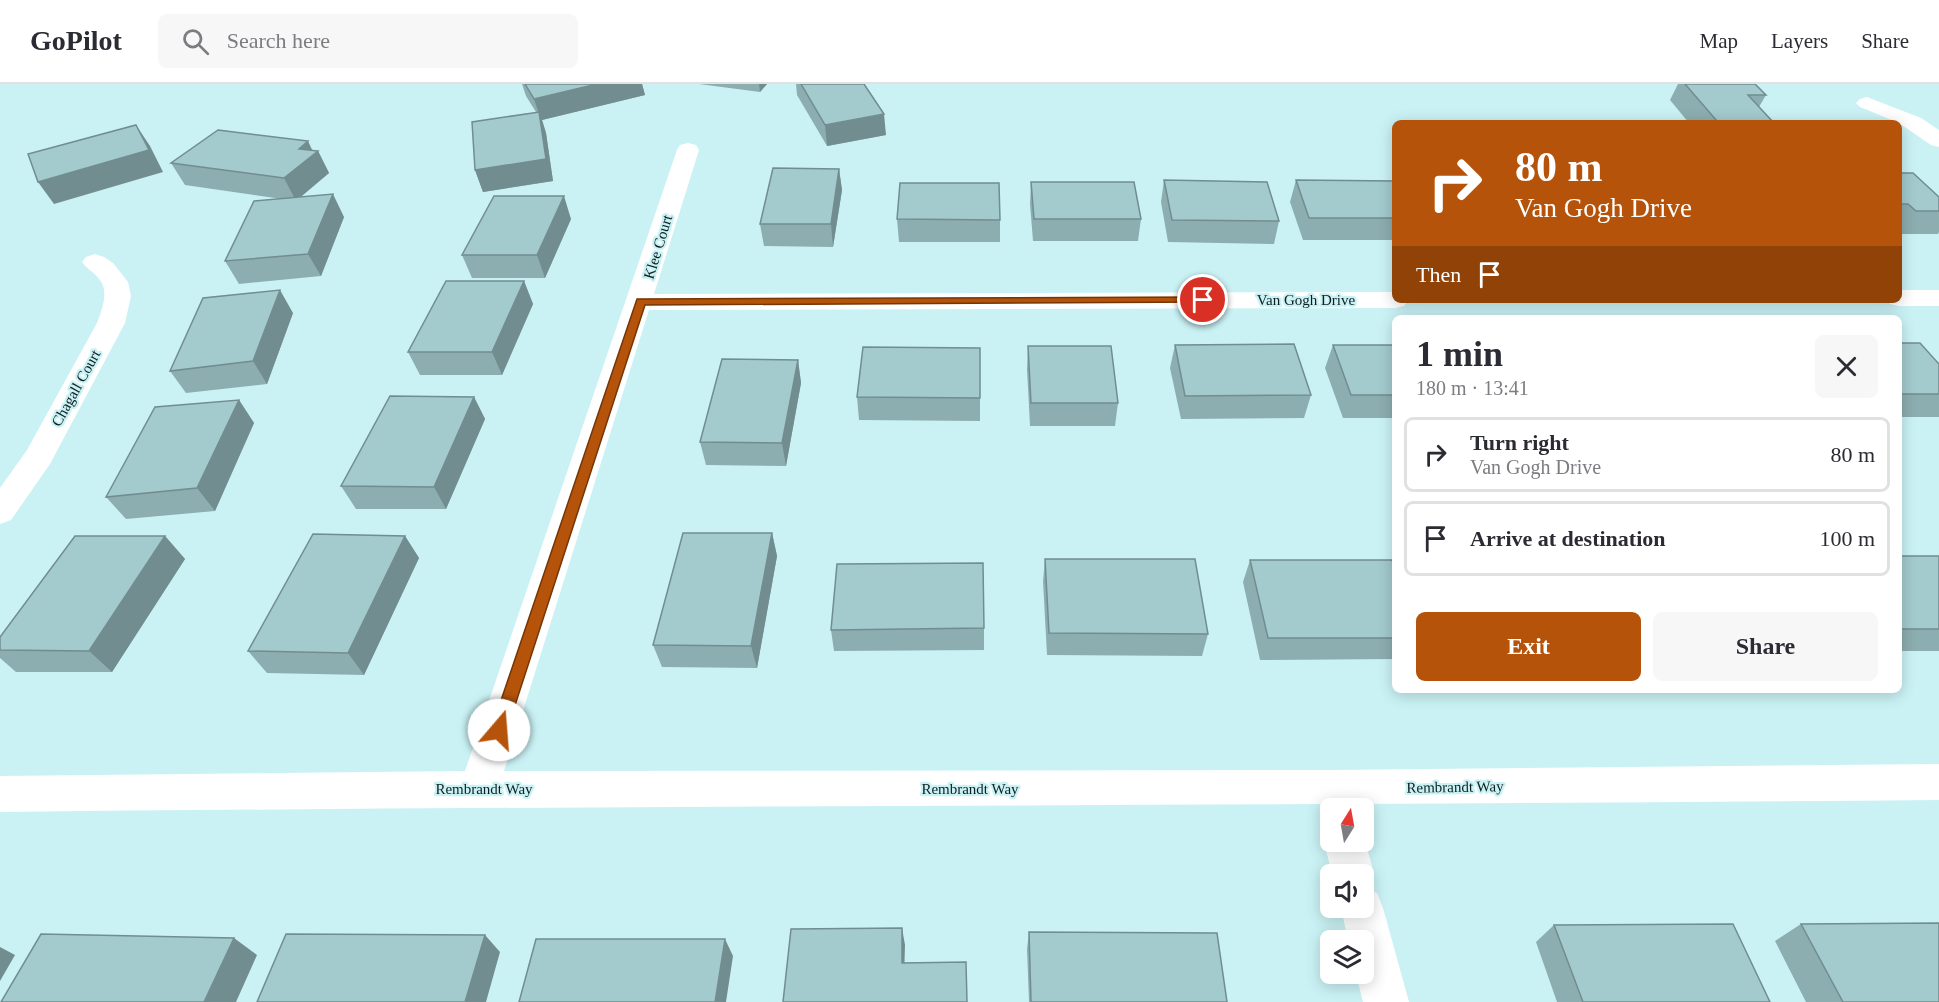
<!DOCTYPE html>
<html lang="en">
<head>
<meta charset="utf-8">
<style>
	body { margin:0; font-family:Georgia,serif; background:#f7f7f7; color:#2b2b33; height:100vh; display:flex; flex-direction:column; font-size:22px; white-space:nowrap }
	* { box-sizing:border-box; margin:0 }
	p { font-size:20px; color:#7c7c81 }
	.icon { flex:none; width:33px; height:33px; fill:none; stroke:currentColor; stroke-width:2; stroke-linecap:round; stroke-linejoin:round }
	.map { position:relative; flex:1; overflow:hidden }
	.details { position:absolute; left:1392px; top:231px; width:510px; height:378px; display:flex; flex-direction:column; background:#fff; border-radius:9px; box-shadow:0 3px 15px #0003 }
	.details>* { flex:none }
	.banner { position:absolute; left:1392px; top:36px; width:510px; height:183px; border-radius:9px; box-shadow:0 3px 15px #0003; background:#b45309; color:#fff; overflow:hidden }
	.needle { width:39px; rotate:11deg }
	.tools { position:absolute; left:1320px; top:714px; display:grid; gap:12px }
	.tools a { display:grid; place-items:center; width:54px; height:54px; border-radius:9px; background:#fff; box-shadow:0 3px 15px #0003; font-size:30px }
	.pin { position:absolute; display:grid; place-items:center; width:51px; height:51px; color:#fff; margin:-26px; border:3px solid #fff; border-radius:50%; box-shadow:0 2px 6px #0007 }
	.me { position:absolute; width:66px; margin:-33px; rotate:18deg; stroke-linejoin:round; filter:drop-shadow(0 0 4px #0008) }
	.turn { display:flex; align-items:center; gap:21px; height:126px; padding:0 24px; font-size:27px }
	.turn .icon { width:78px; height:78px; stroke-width:2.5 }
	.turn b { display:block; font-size:42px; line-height:51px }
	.then { display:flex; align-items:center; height:57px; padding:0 24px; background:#0003; gap:12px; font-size:22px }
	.round { display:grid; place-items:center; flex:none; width:63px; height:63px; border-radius:9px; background:#f7f7f7 }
	.headline { display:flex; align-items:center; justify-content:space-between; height:102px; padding:0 24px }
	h1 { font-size:36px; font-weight:600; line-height:45px }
	.button { display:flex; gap:12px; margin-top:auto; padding:12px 24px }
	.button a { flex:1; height:69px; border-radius:9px; background:#b45309; color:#fff; font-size:24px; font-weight:600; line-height:69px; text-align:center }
	.button a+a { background:#f7f7f7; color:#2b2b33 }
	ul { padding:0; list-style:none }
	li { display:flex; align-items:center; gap:18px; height:75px; margin:0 12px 9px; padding:0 12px; border:3px solid #e1e1e2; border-radius:9px }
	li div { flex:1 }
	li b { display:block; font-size:22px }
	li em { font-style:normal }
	header { display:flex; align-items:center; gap:36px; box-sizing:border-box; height:84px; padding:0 30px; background:#fff; border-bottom:2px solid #e1e1e2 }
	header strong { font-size:28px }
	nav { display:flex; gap:33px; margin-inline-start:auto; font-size:21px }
	.search { width:420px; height:54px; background:#f7f7f7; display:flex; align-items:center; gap:15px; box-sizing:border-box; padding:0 21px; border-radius:9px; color:#7c7c81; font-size:22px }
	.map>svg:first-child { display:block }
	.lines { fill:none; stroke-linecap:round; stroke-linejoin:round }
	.street { fill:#fff; fill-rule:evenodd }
	.wall { fill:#8caeb0 }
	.shaded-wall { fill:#728d90 }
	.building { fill:#a3cacd; stroke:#728d90; stroke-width:1.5 }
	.route { fill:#b45309; stroke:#753606; stroke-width:1.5 }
	.labels { text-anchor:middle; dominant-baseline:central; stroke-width:4.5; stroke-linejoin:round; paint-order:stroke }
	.street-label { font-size:15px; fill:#0f1f20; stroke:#caf2f5 }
</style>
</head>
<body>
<header>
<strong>GoPilot</strong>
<div class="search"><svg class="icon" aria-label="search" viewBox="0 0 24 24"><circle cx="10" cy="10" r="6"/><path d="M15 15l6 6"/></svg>Search here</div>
<nav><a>Map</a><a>Layers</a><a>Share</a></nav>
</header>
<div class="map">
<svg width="1939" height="918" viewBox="0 0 1939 918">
	<rect width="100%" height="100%" fill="#caf2f5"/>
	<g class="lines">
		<!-- street -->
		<path class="street" d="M1867 13 1921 34 1939 46V63L1931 61 1899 39 1860 23 1856 19 1860 15Z
			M688 59 696 61 699 66 654 210 1395 208V216H1408L1404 222 1395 224 649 226 504 687 1331 686 1939 680V716C1293 722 646 721 0 728V692L465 687 677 66 680 61Z
			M95 170 104 173 113 179 128 198 131 212 125 239 50 380 11 436 0 440V404L27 366 97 239C102 226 109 208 100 196 95 189 87 185 82 178L86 173Z
			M1899 206H1939V222H1899L1890 220 1887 216H1899Z
			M1330 744V758H1364V753L1374 790 1366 805 1377 809 1383 824 1409 918H1363L1356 890H1364V856H1348L1341 824H1364V790H1332L1324 758Z"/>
	</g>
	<!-- wall -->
	<path class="wall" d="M522 0H642L645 11 542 36 546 49 553 97 483 108 475 86 536 28 526 12Z
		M699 0H767L760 8Z
		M796 0H864L886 51 827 62 797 11Z
		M1678 0H1755L1766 11 1759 23 1773 38V39H1689L1670 16Z
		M313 67H318L329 89 300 113 344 133 321 192 239 200 225 177 282 115 185 101 171 79Z
		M839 85 842 106 833 163 764 162 760 140Z
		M1899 89 1939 113V148L1938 150H1899Z
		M1164 96 1279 137 1274 160 1168 158 1161 118Z
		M1296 96 1395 97V156H1303L1290 118Z
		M1031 98 1141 135 1138 157H1033L1030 120Z
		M571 135 545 194H472L462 171Z
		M897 135 1000 136V158H899Z
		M524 197 533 220 502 291H420L408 268Z
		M293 229 267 300 186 309 170 287Z
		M1899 259 1938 279 1939 278V333H1899Z
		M1175 261 1311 311 1304 334 1181 335 1170 284Z
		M1333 261H1395V334H1343L1325 284Z
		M1028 262 1118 319 1115 342H1030L1027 285Z
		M980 264V337L859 336 857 313Z
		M798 276 801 299 786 382 706 381 700 358Z
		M474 313 485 335 446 425H356L341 402Z
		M239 316 254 339 215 427 126 435 106 413Z
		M772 449 777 472 757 584 662 583 653 561Z
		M165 452 185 475 112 588H16L0 574V553Z
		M405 452 419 474 364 591 267 589 248 567Z
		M1899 472H1939V567H1899Z
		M1045 475 1208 550 1202 572 1047 571 1043 497Z
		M1250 476 1395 486V575L1260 576 1243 498Z
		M984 544V566L834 567 831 546Z
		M1801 840 1939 918H1806L1775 857Z
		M1554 841 1770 918H1557L1536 858Z
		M1029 848 1227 918H1029L1027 865Z"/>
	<!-- shaded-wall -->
	<path class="shaded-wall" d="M597 0H642L645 11 542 36 546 49 553 97 483 108 475 86 540 33 534 15Z
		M759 0H767L760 8Z
		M884 30 886 51 827 62 825 41Z
		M136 41 150 62 163 88 54 120 38 98Z
		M308 57 314 70 318 67 329 89 296 117 284 94 299 65Z
		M839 85 842 106 833 163 831 140Z
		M333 110 344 133 321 192 308 170Z
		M564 112 571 135 545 194 537 171Z
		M524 197 533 220 502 291 492 268Z
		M280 206 293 229 267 300 253 277Z
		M798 276 801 299 786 382 782 359Z
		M474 313 485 335 446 425 434 403Z
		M239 316 254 339 215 427 197 404Z
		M772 449 777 472 757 584 751 562Z
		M165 452 185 475 112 588 89 567Z
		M405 452 419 474 364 591 348 569Z
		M902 844 905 861 904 895 902 879Z
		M485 851 500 868 486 918H465Z
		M234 854 257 871 236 918H204Z
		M725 855 733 872 726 918H715Z
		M0 863 15 871 0 897Z"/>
	<!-- building -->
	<path class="building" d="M525 0H597L534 15Z
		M801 0H864L884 30 825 41Z
		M1685 0H1755L1766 11H1748L1773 38 1717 37Z
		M539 28 546 75 475 86 472 38Z
		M136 41 149 66 38 98 28 70Z
		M218 46 308 57 299 65 318 67 284 94 171 79Z
		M773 84 839 85 831 140H760Z
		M1899 89H1913L1939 113V127H1916L1908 120H1899Z
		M1164 96 1267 98 1279 137 1172 136Z
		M1296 96 1395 97V134H1309Z
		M1031 98H1134L1141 135H1034Z
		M900 99H999L1000 136 897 135Z
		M333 110 308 170 225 177 254 117Z
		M494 112H564L537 171H462Z
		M446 197H524L492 268H408Z
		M280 206 253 277 170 287 203 214Z
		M1899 259H1920L1939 280V310H1899Z
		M1294 260 1311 311 1185 312 1175 261Z
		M1333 261H1395V311H1351Z
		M1028 262H1111L1118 319H1031Z
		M863 263 980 264V314L857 313Z
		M722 275 798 276 782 359 700 358Z
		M390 312 474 313 434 403 341 402Z
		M239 316 197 404 106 413 155 323Z
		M683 449H772L751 562 653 561Z
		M313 450 405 452 348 569 248 567Z
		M75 452H165L89 567 0 566V553Z
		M1899 472H1939V545H1899Z
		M1045 475H1195L1208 550 1049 549Z
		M1250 476H1392L1395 486V554H1268Z
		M983 479 984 544 831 546 837 480Z
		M1939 839V918H1843L1801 840Z
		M1733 840 1770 918H1583L1554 841Z
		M902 844V879L966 878 967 918H783L791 845Z
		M1029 848 1217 849 1227 918H1031Z
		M41 850 234 854 204 918H1Z
		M286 850 485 851 465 918H257Z
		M536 855H725L715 918H519Z"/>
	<!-- route -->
	<path class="route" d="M1203 213 1209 216 1207 218 645 221 507 646 504 651 499 653 493 651 491 646 637 215Z"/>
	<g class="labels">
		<!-- street labels -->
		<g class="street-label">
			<text transform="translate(658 163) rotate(-73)">Klee Court</text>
			<text x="1306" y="216">Van Gogh Drive</text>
			<text transform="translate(76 304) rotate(-61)">Chagall Court</text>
			<text transform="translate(1455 703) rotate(-1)">Rembrandt Way</text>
			<text x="484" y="705">Rembrandt Way</text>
			<text x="970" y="705">Rembrandt Way</text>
		</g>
	</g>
</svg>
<div class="tools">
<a><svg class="needle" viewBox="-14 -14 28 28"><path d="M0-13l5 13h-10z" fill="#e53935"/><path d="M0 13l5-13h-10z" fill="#7c7c81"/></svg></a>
<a><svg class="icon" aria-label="sound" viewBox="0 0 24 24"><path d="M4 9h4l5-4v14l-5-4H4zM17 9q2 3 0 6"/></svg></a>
<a><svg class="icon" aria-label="layers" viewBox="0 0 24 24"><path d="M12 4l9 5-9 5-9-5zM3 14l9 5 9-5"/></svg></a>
</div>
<div class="pin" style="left:1203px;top:216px;background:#d93025"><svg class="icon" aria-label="arrive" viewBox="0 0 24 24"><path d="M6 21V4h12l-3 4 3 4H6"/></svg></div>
<svg class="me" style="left:499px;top:646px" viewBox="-20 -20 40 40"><circle r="19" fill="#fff"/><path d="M0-13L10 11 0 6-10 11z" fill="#b45309"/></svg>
<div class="banner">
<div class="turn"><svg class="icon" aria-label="right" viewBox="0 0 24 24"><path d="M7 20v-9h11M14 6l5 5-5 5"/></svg><div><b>80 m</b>Van Gogh Drive</div></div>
<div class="then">Then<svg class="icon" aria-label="arrive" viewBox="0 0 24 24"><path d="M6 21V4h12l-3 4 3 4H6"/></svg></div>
</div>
<section class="details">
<div class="headline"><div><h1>1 min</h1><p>180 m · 13:41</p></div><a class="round"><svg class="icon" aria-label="close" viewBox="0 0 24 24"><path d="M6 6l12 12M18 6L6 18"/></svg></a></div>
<ul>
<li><svg class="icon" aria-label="right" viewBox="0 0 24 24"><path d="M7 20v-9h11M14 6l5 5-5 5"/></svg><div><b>Turn right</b><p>Van Gogh Drive</p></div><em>80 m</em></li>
<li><svg class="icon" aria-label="arrive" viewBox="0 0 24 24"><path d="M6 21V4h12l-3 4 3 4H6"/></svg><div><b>Arrive at destination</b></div><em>100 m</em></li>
</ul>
<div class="button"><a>Exit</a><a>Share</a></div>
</section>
</div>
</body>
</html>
